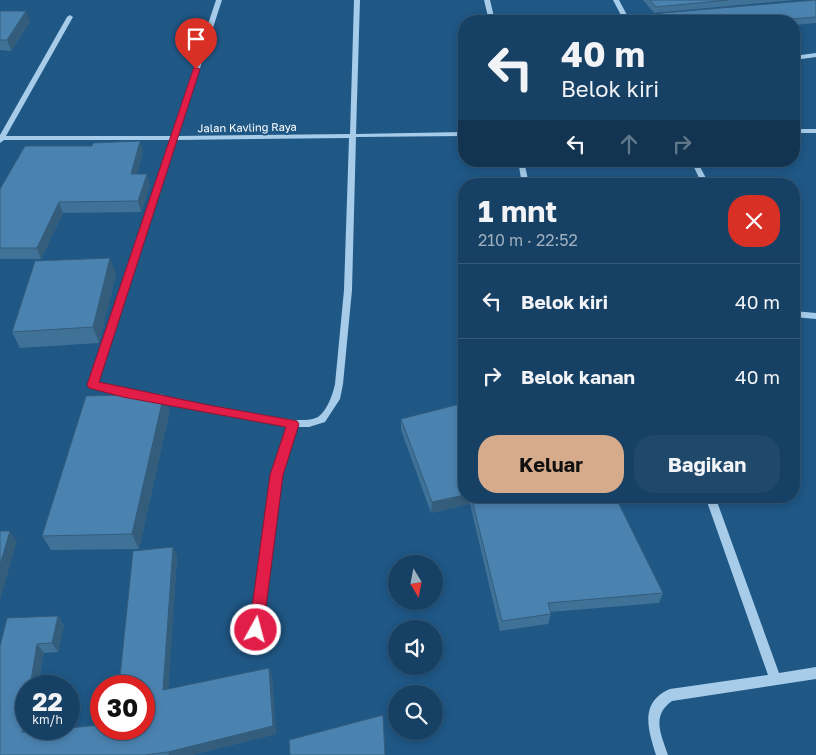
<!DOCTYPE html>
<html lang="id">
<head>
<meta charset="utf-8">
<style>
	body { margin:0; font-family:"Golos Text",sans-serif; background:#20486a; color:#f1f3f6; height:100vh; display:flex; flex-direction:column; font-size:19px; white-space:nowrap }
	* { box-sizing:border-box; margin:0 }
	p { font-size:16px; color:#9eafbf }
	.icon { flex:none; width:28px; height:28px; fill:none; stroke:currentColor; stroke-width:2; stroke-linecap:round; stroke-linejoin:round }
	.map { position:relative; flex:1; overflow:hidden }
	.details { position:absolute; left:458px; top:178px; width:342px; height:325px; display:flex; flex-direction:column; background:#174164; border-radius:20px; box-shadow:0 2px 8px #0003,0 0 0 1px #365a78 }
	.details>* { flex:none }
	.hud { position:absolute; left:458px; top:15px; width:342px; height:152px; border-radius:20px; box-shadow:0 2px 8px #0003,0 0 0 1px #365a78; background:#174164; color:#f1f3f6; overflow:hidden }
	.needle { width:32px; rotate:170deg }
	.tools { position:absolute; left:388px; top:555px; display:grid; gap:10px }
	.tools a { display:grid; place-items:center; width:55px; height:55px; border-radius:50%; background:#174164; box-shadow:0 2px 8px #0003,0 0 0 1px #365a78; font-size:25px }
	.speed { position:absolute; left:15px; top:675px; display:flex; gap:10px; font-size:25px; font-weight:700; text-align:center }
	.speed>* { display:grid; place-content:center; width:65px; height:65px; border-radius:50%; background:#174164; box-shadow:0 2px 8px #0003,0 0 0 1px #365a78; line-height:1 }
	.speed small { font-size:12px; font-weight:400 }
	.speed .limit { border:8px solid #d22; background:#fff; color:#111 }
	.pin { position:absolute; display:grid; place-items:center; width:42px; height:42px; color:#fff; margin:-51px -21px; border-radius:50% 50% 50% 0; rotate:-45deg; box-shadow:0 0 5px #0007 }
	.pin .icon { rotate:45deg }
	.me { position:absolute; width:55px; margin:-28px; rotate:7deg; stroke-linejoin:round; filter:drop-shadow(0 0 4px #0008) }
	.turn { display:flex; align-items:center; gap:18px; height:105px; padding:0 20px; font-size:22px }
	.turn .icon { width:65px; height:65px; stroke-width:2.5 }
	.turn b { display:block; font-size:35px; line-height:42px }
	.lanes { display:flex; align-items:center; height:48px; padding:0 20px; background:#0003; justify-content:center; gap:25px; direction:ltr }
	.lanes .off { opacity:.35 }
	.round { display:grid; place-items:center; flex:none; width:52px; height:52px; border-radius:20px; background:#20486a }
	.head { display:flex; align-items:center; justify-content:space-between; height:85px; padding:0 20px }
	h1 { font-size:30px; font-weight:700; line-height:38px }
	.action { display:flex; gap:10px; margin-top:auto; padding:10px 20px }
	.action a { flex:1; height:58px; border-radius:20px; background:#d6ab8b; color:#111; font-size:20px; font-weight:700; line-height:58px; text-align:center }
	.action a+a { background:#20486a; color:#f1f3f6 }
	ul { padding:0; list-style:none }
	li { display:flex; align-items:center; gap:15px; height:75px; padding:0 20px; border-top:1px solid #365a78 }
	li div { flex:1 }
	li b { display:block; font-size:19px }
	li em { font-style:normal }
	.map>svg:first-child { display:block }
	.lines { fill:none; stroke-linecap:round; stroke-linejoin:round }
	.minor { fill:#a7ccea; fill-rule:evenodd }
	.wall { fill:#407197 }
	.shaded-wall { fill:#345c7b }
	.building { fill:#4b83b0; stroke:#345c7b }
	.route { fill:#e11d48; stroke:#92132f }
	.labels { text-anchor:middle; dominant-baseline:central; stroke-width:4; stroke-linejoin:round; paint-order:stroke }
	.far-street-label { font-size:11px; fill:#fff; stroke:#1f5785 }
</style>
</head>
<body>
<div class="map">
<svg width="816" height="755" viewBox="0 0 816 755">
	<rect width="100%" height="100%" fill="#1f5785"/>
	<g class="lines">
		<!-- minor -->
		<path class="minor" d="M216 0H222L178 136 350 134 354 0H360L356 134 464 132V136L356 137 352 290 343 384 340 399 325 422 309 427H296L281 475 260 650 258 654 254 655 250 654 248 650 271 475 288 427 157 403 154 402 153 400 154 398 157 397 293 420C301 420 311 421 318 417 327 411 333 394 335 384L344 290 349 138 176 140 98 383 147 395 148 397 147 399 144 400 93 388 90 387 89 385 170 140H4L0 143V135L67 17 70 15 73 17 6 136H171Z
			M484 0H490L495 21H489Z
			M613 0H619L628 17 671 13 674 15 671 17 624 21Z
			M816 53V57L794 60V56Z
			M794 129H816V133H794Z
			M518 161H524L529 184H522Z
			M691 161H697L709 184H702Z
			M794 311 816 313V319L794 317Z
			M705 496H715L779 673 816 667V679L672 701C651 716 661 734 668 755H656C648 730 639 702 670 689L768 675Z"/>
	</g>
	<!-- wall -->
	<path class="wall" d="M643 0H795L654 13Z
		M816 0V23L794 25V21H662L660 20 662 13Z
		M0 11 30 22 11 51 0 50Z
		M140 141 143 152 137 174 150 185 141 212 63 213 41 259H0V189L92 146Z
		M116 274 99 343 20 348 12 332Z
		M170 410 139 549 51 550 42 536Z
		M401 419 464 496H615L663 593 659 603 550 612 551 614 548 624 500 631 470 504 431 513 401 430Z
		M173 547 177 557 168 689 269 668 272 677 276 734 192 755H0V646L58 616 64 625 58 652 44 653 38 686H26V729H31V731L144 729Z"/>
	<!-- shaded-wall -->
	<path class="shaded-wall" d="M26 11 30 22 11 51 7 40Z
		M140 141 143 152 134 185 131 174Z
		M147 174 150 185 141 212 138 201Z
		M59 202 63 213 41 259 37 248Z
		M110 258 116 274 99 343 93 327Z
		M164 394 170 410 139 549 132 534Z
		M464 495V496H470V504L431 513 432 502Z
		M10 531 17 541 0 601V565Z
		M173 547 177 557 168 698 163 690Z
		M58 616 64 625 58 652 52 643Z
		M37 644 44 653 38 686H30Z
		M269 668 272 677 276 734 192 755H169L168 752Z
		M26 706V729H31L30 740 22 732Z"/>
	<!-- building -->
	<path class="building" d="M650 0H728L656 7Z
		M816 0V17L765 21H669L662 13Z
		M0 11H26L7 40H0Z
		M140 141 131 174H147L138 201 59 202 37 248H0V189L25 146H92L93 143Z
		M110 258 93 327 12 332 35 261Z
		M164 394 132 534 42 536 86 396Z
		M464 403V495L432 502 401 419Z
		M471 496H615L663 593 548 603 551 614 502 621Z
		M0 531H10L0 565Z
		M173 547 163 690 269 668 273 726 168 752 145 755H0V646L7 618 58 616 52 643 37 644 30 686H26V706L22 732 58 729H69V728L101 725V729H144V686H119L133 551Z
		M383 715 385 755H290L289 740Z"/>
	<!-- route -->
	<path class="route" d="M194 67 200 69 99 382 208 405 297 421 299 424 283 475 263 630 261 635 256 637 251 635 249 630 270 475 286 427 123 397 89 388 87 385Z"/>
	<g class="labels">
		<!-- far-street labels -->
		<g class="far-street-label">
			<text transform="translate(247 127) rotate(-1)">Jalan Kavling Raya</text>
		</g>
	</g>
</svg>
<div class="tools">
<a><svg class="needle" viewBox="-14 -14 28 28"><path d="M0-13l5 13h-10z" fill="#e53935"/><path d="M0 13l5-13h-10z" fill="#9eafbf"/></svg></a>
<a><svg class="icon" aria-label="sound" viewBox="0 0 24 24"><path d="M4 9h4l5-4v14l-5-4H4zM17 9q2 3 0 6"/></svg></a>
<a><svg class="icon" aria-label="search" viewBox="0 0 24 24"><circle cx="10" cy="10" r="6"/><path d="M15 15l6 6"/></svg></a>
</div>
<div class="speed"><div>22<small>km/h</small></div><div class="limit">30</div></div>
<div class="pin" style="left:196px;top:69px;background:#d93025"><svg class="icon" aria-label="arrive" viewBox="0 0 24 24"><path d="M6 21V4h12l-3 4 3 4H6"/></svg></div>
<svg class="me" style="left:256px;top:630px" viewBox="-20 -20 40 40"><circle r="17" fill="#e11d48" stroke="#fff" stroke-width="3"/><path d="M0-11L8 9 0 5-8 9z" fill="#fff"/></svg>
<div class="hud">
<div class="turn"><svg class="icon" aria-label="left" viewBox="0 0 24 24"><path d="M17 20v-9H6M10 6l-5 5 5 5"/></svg><div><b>40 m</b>Belok kiri</div></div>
<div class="lanes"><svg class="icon" aria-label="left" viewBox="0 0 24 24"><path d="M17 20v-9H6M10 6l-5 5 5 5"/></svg><svg class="icon off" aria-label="ahead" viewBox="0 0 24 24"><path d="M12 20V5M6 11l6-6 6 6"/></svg><svg class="icon off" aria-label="right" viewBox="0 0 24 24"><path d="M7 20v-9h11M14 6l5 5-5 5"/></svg></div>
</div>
<section class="details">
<div class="head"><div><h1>1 mnt</h1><p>210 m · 22:52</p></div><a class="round" style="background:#d93025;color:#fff"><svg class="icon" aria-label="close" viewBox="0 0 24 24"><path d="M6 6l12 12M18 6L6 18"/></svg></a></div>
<ul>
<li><svg class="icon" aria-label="left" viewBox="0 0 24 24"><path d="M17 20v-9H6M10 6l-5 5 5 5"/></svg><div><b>Belok kiri</b></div><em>40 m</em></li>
<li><svg class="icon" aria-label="right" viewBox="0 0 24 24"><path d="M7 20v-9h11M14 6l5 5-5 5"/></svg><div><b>Belok kanan</b></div><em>40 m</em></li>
</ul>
<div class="action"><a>Keluar</a><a>Bagikan</a></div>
</section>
</div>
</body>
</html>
